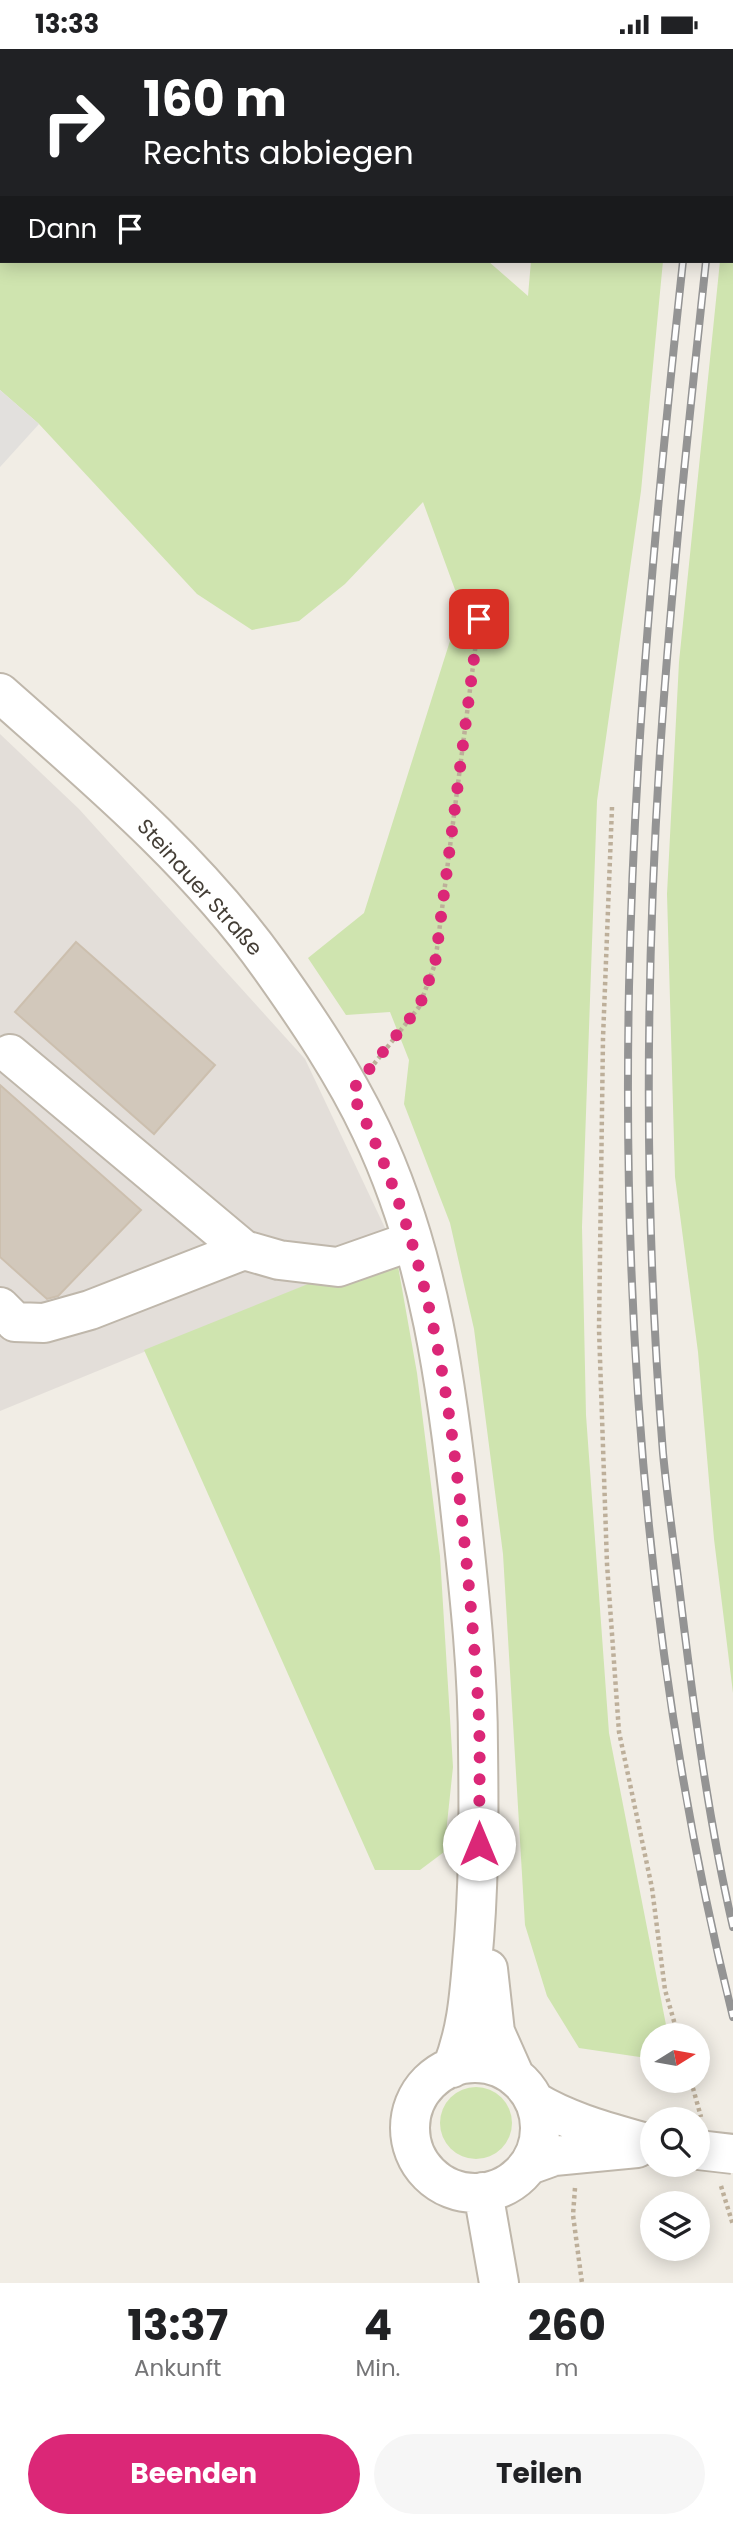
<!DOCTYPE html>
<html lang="de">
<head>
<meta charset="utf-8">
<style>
	body { margin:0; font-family:Poppins,sans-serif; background:#f6f6f6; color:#202124; height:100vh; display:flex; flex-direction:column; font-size:26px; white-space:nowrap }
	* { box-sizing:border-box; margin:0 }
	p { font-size:23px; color:#757577 }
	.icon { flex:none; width:38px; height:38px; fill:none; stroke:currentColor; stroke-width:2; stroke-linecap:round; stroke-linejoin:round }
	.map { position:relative; height:2234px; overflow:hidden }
	.panel { display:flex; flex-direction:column; background:#fff; flex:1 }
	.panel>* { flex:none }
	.top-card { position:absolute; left:0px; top:0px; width:733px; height:214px; box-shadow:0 4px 18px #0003; background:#202124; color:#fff; overflow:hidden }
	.needle { width:46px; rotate:79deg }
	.controls { position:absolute; left:640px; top:1974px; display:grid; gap:14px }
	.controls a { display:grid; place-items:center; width:70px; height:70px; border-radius:50%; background:#fff; box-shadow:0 4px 18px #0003; font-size:35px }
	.pin { position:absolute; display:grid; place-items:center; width:60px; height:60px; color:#fff; margin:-30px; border-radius:14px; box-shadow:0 4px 10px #0006 }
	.me { position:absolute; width:77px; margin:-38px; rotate:0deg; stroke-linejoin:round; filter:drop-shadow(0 0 5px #0008) }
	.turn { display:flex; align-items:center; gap:24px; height:147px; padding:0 28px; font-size:32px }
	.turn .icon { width:91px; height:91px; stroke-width:2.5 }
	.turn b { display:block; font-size:49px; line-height:60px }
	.then { display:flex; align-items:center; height:66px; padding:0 28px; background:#0003; gap:14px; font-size:26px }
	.eta { display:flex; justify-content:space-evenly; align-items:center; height:119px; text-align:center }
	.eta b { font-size:42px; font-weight:700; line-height:49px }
	.button { display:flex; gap:14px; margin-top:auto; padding:14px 28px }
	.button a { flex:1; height:80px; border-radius:42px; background:#db2777; color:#fff; font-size:28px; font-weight:700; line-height:80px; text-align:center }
	.button a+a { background:#f6f6f6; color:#202124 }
	.status { display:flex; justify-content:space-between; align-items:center; height:49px; padding:0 35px; background:#fff; direction:ltr }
	.status svg { height:19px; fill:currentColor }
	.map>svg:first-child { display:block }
	.industrial { fill:#e3ded9 }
	.green { fill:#cfe4af }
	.parking { fill:#e2e0dd }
	.building { fill:#d2c8bb; stroke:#ccbfae; stroke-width:2 }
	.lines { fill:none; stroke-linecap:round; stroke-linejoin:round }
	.minor-casing { stroke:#bfb7ab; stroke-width:42 }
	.path { stroke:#bdaf9a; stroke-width:4.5; stroke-dasharray:3.5 3.5; stroke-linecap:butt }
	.minor { stroke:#fff; stroke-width:38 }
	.rail-casing { stroke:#949494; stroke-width:8 }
	.rail { stroke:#fff; stroke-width:5; stroke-dasharray:16; stroke-linecap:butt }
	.minor-bridge-casing { stroke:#bfb7ab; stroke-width:42; stroke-linecap:butt }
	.minor-bridge { stroke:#fff; stroke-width:38 }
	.route { stroke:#db2777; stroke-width:12; stroke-dasharray:0 21.6 }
	.labels { text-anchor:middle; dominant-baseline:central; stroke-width:6; stroke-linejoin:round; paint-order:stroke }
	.street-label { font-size:21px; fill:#433d35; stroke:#fff }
</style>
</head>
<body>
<div class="status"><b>13:33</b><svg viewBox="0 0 49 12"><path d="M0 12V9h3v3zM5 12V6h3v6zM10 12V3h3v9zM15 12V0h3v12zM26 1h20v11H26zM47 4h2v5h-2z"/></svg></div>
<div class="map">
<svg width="733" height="2234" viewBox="0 0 733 2234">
	<rect width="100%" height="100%" fill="#f1ede5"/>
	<!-- industrial -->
	<path class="industrial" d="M0 685 79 760 305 1010 395 1200 0 1362Z"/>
	<!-- green -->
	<path class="green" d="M0 0 245 2H2V212H488L528 247 531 212H663L641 442 597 752 582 1178 586 1366 609 1684 668 1986H653V2010L579 1999 547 1947 525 1876 503 1505 474 1280 450 1174 404 1055 409 1011 390 963 346 966 308 909 364 864 461 557 423 453 345 535 299 572 252 581 197 545 39 375 0 341Z
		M733 104V1644L714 1490 698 1303 675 1128 667 845 679 613 720 212H732Z
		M395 1200 417 1324 440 1507 453 1718 444 1803 420 1821H375L144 1301Z
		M440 2074a36 36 0 1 1 72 0a36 36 0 1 1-72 0Z"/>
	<!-- parking -->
	<path class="parking" d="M0 341 39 375 0 418Z"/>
	<!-- building -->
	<path class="building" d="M76 893 215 1016 154 1085 15 963Z
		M0 1036 141 1161 58 1247 47 1250 0 1208Z"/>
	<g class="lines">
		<defs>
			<path id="minor" d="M0 644C95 728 196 813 270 917 307 969 344 1024 371 1081 430 1205 448 1342 462 1476 470 1550 478 1624 478 1699 479 1771 479 1842 472 1914 469 1951 466 1984 452 2019
				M10 1005 244 1201 279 1211 338 1218 412 1192
				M0 1258 15 1273 44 1274 90 1261 244 1201
				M488 1920 495 1983 515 2028
				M410 2079a65 65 0 1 1 130 0a65 65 0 1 1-130 0Z
				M534 2052C570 2074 612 2084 653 2096
				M529 2116 554 2107 637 2099
				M483 2143 499 2234"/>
		</defs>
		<!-- minor casing -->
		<use href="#minor" class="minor-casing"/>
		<!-- path -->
		<path class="path" d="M612 758 603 989 599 1280 607 1515 619 1683 652 1839 665 1941 678 1986
			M374 1015 419 958 435 915 479 570
			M691 2032 701 2068
			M721 2137 733 2176
			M575 2139 573 2166 582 2234"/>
		<!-- minor -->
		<use href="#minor" class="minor"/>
		<defs>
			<path id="rail" d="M705 2V0
				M728 2 729 0
				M683 212C657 453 634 695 629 938 622 1283 649 1632 733 1968
				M706 212C689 371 672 530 661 689 645 925 644 1168 663 1404 668 1457 676 1510 682 1562 695 1668 709 1774 733 1878"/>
		</defs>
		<!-- rail casing -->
		<use href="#rail" class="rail-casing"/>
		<!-- rail -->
		<use href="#rail" class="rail"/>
		<defs>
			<path id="minor-bridge" d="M698 2101 733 2105"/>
		</defs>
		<!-- minor-bridge casing -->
		<use href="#minor-bridge" class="minor-bridge-casing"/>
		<!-- minor-bridge -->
		<use href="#minor-bridge" class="minor-bridge"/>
	</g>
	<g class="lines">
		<!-- route -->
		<path class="route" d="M479 1795C479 1747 481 1699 478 1651 474 1588 468 1524 461 1461 445 1312 421 1178 351 1043L419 958 435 915 479 570"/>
	</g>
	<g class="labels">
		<!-- street labels -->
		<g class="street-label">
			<text transform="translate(200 838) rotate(48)">Steinauer Straße</text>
		</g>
	</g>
</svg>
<div class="controls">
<a><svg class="needle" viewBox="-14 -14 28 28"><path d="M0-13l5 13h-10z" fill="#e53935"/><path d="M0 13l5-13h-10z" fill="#757577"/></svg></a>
<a><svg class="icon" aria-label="search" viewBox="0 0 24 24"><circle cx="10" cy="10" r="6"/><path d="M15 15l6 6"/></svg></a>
<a><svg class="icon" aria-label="layers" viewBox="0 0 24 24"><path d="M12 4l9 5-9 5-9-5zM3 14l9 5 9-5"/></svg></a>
</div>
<div class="pin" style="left:479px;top:570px;background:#d93025"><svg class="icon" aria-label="arrive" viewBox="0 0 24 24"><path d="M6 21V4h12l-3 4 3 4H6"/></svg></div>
<svg class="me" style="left:479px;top:1795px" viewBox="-20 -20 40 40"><circle r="19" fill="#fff"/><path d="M0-13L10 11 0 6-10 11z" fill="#db2777"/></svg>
<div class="top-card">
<div class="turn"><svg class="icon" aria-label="right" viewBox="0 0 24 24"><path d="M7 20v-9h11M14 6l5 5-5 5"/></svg><div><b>160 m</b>Rechts abbiegen</div></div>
<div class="then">Dann<svg class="icon" aria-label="arrive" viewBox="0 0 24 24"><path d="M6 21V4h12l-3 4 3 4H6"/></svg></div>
</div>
</div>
<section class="panel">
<div class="eta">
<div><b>13:37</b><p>Ankunft</p></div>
<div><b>4</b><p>Min.</p></div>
<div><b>260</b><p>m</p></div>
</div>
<div class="button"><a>Beenden</a><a>Teilen</a></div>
</section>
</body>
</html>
